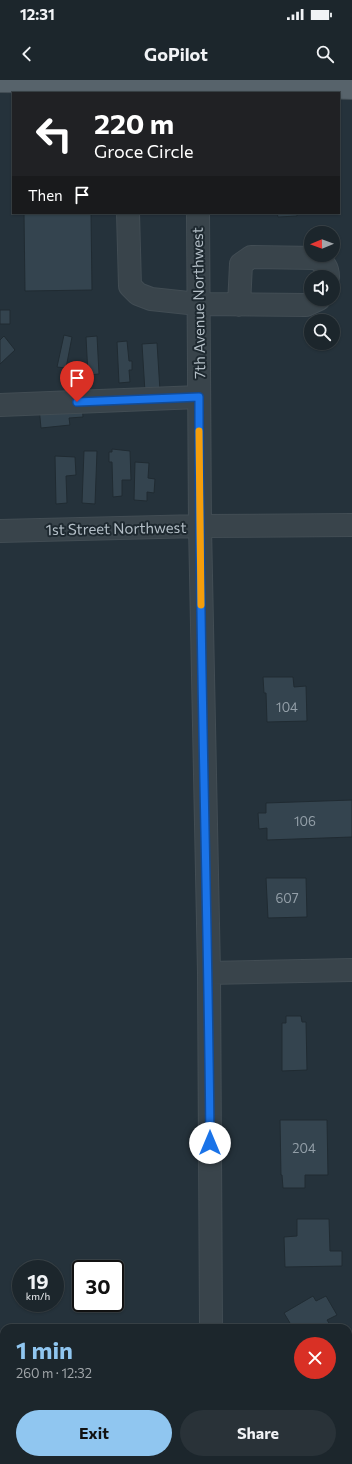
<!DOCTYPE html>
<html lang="en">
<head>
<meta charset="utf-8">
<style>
	body { margin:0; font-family:Commissioner,sans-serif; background:#293238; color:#f1f3f6; height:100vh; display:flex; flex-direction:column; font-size:15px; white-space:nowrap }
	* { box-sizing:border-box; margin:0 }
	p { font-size:13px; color:#a0a5a9 }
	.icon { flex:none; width:22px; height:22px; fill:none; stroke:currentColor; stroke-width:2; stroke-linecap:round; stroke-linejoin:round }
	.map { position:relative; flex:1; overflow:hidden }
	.sheet { position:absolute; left:0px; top:1244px; width:352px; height:140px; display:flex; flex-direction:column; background:#1c262c; border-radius:12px 12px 0 0; box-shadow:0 1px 3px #0004,0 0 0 1px #3a4348 }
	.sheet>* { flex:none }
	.hud { position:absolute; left:12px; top:12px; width:328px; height:122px; border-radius:0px; box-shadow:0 1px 3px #0004,0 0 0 1px #3a4348; background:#202124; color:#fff; overflow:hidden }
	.needle { width:26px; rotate:269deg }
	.tools { position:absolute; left:304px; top:146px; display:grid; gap:8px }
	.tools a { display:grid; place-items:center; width:36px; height:36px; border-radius:50%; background:#1c262c; box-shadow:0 1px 3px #0004,0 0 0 1px #3a4348; font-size:20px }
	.speed { position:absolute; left:12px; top:1180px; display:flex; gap:8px; font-size:20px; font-weight:700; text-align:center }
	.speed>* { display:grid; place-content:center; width:52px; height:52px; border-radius:50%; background:#1c262c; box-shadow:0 1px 3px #0004,0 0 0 1px #3a4348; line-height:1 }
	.speed small { font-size:10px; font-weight:400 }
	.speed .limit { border:2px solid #111; border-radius:6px; background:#fff; color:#111 }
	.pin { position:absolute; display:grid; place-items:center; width:34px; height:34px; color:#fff; margin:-41px -17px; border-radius:50% 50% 50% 0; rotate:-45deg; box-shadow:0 0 4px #0007 }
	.pin .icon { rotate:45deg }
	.me { position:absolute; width:44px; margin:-22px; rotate:0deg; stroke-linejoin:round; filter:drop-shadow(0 0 3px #0008) }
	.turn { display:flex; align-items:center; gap:14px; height:84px; padding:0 16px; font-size:18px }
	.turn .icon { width:52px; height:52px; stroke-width:2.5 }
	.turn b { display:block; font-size:28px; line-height:34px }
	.then { display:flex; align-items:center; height:38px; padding:0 16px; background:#0003; gap:8px; font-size:15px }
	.round { display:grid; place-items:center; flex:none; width:42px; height:42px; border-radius:21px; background:#293238 }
	.summary { display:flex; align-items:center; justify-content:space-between; height:68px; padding:0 16px }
	h1 { font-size:24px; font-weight:700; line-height:30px; color:#90c6f0 }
	.primary-button { display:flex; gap:8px; margin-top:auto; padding:8px 16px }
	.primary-button a { flex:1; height:46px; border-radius:24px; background:#90c6f0; color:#111; font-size:16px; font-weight:700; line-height:46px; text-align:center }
	.primary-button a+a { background:#293238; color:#f1f3f6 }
	.status { display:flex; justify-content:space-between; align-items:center; height:28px; padding:0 20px; background:#1c262c; direction:ltr }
	.status svg { height:11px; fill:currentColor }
	header { display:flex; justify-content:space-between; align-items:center; height:52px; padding:0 16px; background:#1c262c; font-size:18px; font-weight:700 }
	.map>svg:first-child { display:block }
	.building { fill:#34444f; stroke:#202b32 }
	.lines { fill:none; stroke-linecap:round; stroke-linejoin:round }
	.minor-casing { stroke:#424d54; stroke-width:24 }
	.major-casing { stroke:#424d54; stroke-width:24 }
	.minor { stroke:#39444b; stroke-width:22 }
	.major { stroke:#57636b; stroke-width:22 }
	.route-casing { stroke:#114b97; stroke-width:10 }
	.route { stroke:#1a73e8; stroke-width:7 }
	.slow { stroke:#f59e0b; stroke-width:7 }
	.labels { text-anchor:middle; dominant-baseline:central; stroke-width:4; stroke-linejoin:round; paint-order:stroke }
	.number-label { font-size:13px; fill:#939fa8 }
	.street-label { font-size:15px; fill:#b4bfc7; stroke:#1e2930 }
</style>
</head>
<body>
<div class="status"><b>12:31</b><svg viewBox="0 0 49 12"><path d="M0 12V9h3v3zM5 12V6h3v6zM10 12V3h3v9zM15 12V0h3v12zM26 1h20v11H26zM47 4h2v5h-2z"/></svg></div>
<header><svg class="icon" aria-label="back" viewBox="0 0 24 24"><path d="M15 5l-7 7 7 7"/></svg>GoPilot<svg class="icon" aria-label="search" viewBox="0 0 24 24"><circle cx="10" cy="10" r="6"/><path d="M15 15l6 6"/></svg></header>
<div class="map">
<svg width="352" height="1384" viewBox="0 0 352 1384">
	<rect width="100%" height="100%" fill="#25323b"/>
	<!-- building -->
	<path class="building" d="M24 133H91L92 210 25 211Z
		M277 133H297V136L278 137Z
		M0 230H10V244H0Z
		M64 255 72 257 66 288 57 287Z
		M4 256 15 270 0 284V260Z
		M97 256 99 294 88 295 86 257Z
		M127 261 129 281H132V290H129L130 302 119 303 117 262Z
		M157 263 160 311 145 312 142 264Z
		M82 323 83 337 69 338 70 345 41 348 39 327Z
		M112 369 130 371 131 400H122V416L113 417 112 382H109V372H112Z
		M84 371H97L95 424 82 423Z
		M55 376 75 377 76 395 66 396 67 423 56 424Z
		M135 382 149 383 148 398 155 399 154 413 147 412V421L134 420Z
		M263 597H293L294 607 306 606 307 641 267 642 266 613H264Z
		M352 720V757L267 760V748L259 749 258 733H266V723Z
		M266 798H306L307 837 268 838Z
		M286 936H301L302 942H306L307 990 282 991V943H286Z
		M280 1040H327L328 1095H305V1108H283L282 1095H281Z
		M297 1139H329L330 1171H342V1186L285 1187 284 1157 297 1156Z
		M313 1216 316 1221 326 1216 337 1235 327 1240 332 1248H293L284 1233Z
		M4 1375V1380H118V1384H0V1376Z"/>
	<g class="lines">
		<defs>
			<path id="minor" d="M128 133 130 206 138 214 151 219 198 224 306 225 319 219
				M198 133 200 446 209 893 211 1248
				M239 225 241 184 251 177 316 178C324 183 328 187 328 197
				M0 325 199 317
				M0 451 200 446 352 445
				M209 893 352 890
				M348 1332H352
				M212 1380V1384"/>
			<path id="major" d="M0 1 197 3 352 8"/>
		</defs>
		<!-- minor casing -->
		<use href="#minor" class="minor-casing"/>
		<!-- major casing -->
		<use href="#major" class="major-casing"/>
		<!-- minor -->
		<use href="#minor" class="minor"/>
		<!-- major -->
		<use href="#major" class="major"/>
	</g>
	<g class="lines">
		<defs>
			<path id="route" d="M77 322 199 317C199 565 208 814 210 1063"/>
		</defs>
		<!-- route casing -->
		<use href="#route" class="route-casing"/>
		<!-- route -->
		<use href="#route" class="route"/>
		<!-- slow -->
		<path class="slow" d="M199 351 201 525"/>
	</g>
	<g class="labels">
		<!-- number labels -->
		<g class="number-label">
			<text x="287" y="627">104</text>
			<text x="305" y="741">106</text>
			<text x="287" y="818">607</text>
			<text x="304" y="1068">204</text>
		</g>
		<!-- street labels -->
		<g class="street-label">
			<text transform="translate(198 223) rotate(-91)">7th Avenue Northwest</text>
			<text transform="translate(116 448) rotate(-1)">1st Street Northwest</text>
		</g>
	</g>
</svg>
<div class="tools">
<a><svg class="needle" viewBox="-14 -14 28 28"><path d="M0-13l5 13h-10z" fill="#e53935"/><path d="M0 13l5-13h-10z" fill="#a0a5a9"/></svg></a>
<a><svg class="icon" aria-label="sound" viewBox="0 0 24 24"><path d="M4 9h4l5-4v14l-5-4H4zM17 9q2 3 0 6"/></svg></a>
<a><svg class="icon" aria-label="search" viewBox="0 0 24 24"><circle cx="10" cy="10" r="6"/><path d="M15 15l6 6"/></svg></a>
</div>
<div class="speed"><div>19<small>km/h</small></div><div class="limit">30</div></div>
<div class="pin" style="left:77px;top:322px;background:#d93025"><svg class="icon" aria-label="arrive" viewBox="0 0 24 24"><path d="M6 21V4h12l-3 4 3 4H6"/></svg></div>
<svg class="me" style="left:210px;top:1063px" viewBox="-20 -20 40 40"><circle r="19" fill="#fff"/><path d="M0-13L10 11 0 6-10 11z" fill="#1a73e8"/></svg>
<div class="hud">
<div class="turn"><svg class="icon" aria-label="left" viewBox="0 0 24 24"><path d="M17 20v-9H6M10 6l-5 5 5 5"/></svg><div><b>220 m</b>Groce Circle</div></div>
<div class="then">Then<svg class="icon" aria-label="arrive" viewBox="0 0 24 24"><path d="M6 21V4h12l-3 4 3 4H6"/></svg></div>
</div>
<section class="sheet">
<div class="summary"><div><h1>1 min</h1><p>260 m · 12:32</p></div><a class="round" style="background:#d93025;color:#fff"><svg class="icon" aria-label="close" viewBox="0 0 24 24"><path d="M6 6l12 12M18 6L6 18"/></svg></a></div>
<div class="primary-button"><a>Exit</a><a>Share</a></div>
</section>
</div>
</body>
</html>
